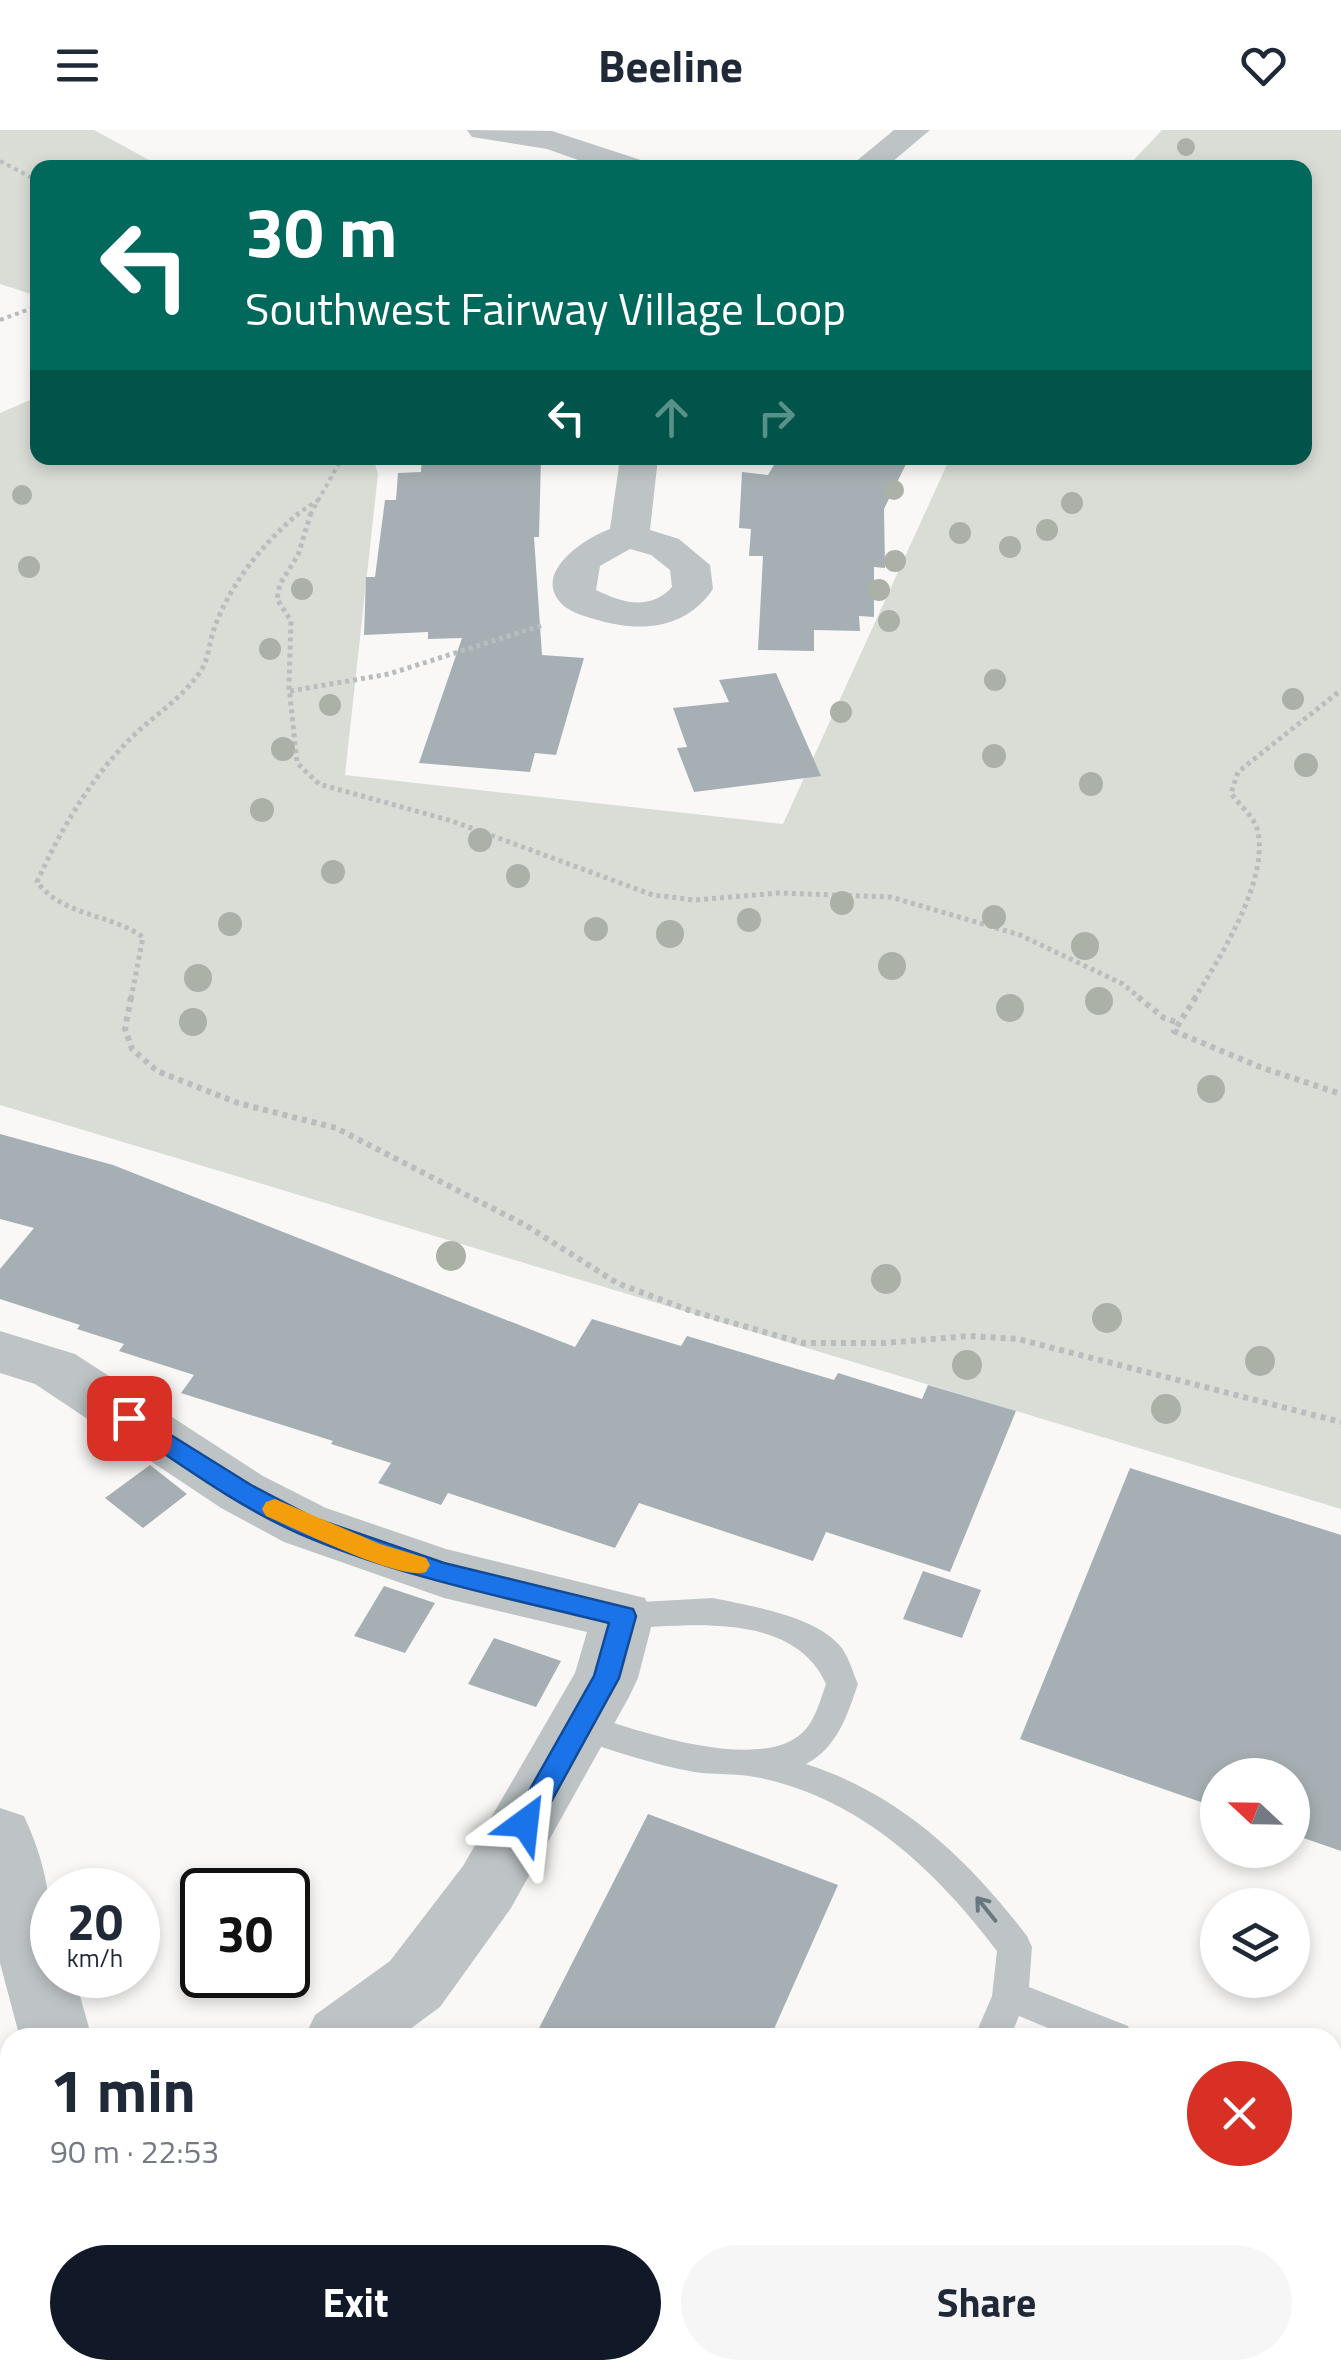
<!DOCTYPE html>
<html lang="en">
<head>
<meta charset="utf-8">
<style>
	body { margin:0; font-family:"Titillium Web",sans-serif; background:#f6f6f7; color:#1f2937; height:100vh; display:flex; flex-direction:column; font-size:38px; white-space:nowrap }
	* { box-sizing:border-box; margin:0 }
	p { font-size:32px; color:#747a83 }
	.icon { flex:none; width:55px; height:55px; fill:none; stroke:currentColor; stroke-width:2; stroke-linecap:round; stroke-linejoin:round }
	.map { position:relative; flex:1; overflow:hidden }
	.side { position:absolute; left:0px; top:1898px; width:1342px; height:352px; display:flex; flex-direction:column; background:#fff; border-radius:30px 30px 0 0; box-shadow:0 5px 15px #0003 }
	.side>* { flex:none }
	.banner { position:absolute; left:30px; top:30px; width:1282px; height:305px; border-radius:20px; box-shadow:0 5px 15px #0003; background:#00695c; color:#fff; overflow:hidden }
	.needle { width:65px; rotate:292deg }
	.fabs { position:absolute; left:1200px; top:1628px; display:grid; gap:20px }
	.fabs a { display:grid; place-items:center; width:110px; height:110px; border-radius:50%; background:#fff; box-shadow:0 5px 15px #0003; font-size:50px }
	.speed { position:absolute; left:30px; top:1738px; display:flex; gap:20px; font-size:50px; font-weight:700; text-align:center }
	.speed>* { display:grid; place-content:center; width:130px; height:130px; border-radius:50%; background:#fff; box-shadow:0 5px 15px #0003; line-height:1 }
	.speed small { font-size:25px; font-weight:400 }
	.speed .limit { border:5px solid #111; border-radius:15px; background:#fff; color:#111 }
	.pin { position:absolute; display:grid; place-items:center; width:85px; height:85px; color:#fff; margin:-42px; border-radius:20px; box-shadow:0 5px 15px #0006 }
	.me { position:absolute; width:110px; margin:-55px; rotate:30deg; stroke-linejoin:round; filter:drop-shadow(0 0 8px #0008) }
	.turn { display:flex; align-items:center; gap:35px; height:210px; padding:0 50px; font-size:45px }
	.turn .icon { width:130px; height:130px; stroke-width:2.5 }
	.turn b { display:block; font-size:70px; line-height:85px }
	.lanes { display:flex; align-items:center; height:95px; padding:0 50px; background:#0003; justify-content:center; gap:50px; direction:ltr }
	.lanes .off { opacity:.35 }
	.round { display:grid; place-items:center; flex:none; width:105px; height:105px; border-radius:52px; background:#f6f6f7 }
	.head { display:flex; align-items:center; justify-content:space-between; height:170px; padding:0 50px }
	h1 { font-size:60px; font-weight:700; line-height:75px }
	.cta { display:flex; gap:20px; margin-top:auto; padding:20px 50px }
	.cta a { flex:1; height:115px; border-radius:60px; background:#111827; color:#fff; font-size:40px; font-weight:700; line-height:115px; text-align:center }
	.cta a+a { background:#f6f6f7; color:#1f2937 }
	header { display:flex; justify-content:space-between; align-items:center; height:130px; padding:0 50px; background:#fff; font-size:45px; font-weight:700 }
	.map>svg:first-child { display:block }
	.green { fill:#daddd6 }
	.building { fill:#a6afb3 }
	.lines { fill:none; stroke-linecap:round; stroke-linejoin:round }
	.path-far2 { stroke:#b9bdbe; stroke-width:4; stroke-dasharray:4 4; stroke-linecap:butt }
	.path-far1 { stroke:#b9bdbe; stroke-width:5; stroke-dasharray:4 4; stroke-linecap:butt }
	.path { stroke:#b9bdbe; stroke-width:6; stroke-dasharray:5 5; stroke-linecap:butt }
	.service { fill:#bec4c6; fill-rule:evenodd }
	.minor { fill:#bec4c6; fill-rule:evenodd }
	.tertiary { fill:#bec4c6; fill-rule:evenodd }
	.tree { fill:#abb1a7 }
	.oneway { stroke:#66787e }
	.route { fill:#1a73e8; stroke:#114b97; stroke-width:2.5 }
	.slow { fill:#f59e0b }
</style>
</head>
<body>
<header><svg class="icon" aria-label="menu" viewBox="0 0 24 24"><path d="M4 6h16M4 12h16M4 18h16"/></svg>Beeline<svg class="icon" aria-label="heart" viewBox="0 0 24 24"><path d="M12 20l-8-8c-3-5 5-10 8-4 3-6 11-1 8 4z"/></svg></header>
<div class="map">
<svg width="1341" height="2249" viewBox="0 0 1341 2249">
	<rect width="100%" height="100%" fill="#f9f8f7"/>
	<!-- green -->
	<path class="green" d="M0 0H94L162 37 38 38 37 166 0 154Z
		M1162 0H1341V1379L0 975V283L37 267 38 328H373L378 344 345 645 783 694 950 328H1305V38L1127 37Z"/>
	<!-- building -->
	<path class="building" d="M422 328H541L539 407H534L542 525 584 528 556 625 535 623 530 642 419 633 462 508 428 509V502L364 505 366 447H375L385 370H396L398 343 421 342Z
		M778 328H909L884 379 885 438 874 437V487L859 486 860 501 814 500V521L758 520 763 426H749L751 399 739 398 742 342 768 345Z
		M776 543 821 646 694 662 677 618 687 617 673 578 729 572 719 550Z
		M0 1004 113 1035 575 1217 592 1189 681 1216 687 1206 834 1250 838 1243 922 1269 928 1255 1016 1281 950 1442 826 1402 813 1431 639 1373 615 1418 448 1363 441 1375 378 1353 391 1333 331 1314 333 1311 181 1263 194 1245 119 1221 124 1214 77 1199 80 1195 0 1169V1139L34 1098 0 1089Z
		M150 1335 187 1364 143 1398 105 1368Z
		M1130 1338 1341 1405V1721L1292 1704V1645H1218V1678L1020 1609Z
		M923 1441 981 1460 962 1508 903 1489Z
		M384 1456 435 1473 405 1523 354 1506Z
		M494 1508 561 1531 536 1577 468 1554Z
		M648 1684 838 1755 770 1908H534Z"/>
	<g class="lines">
		<!-- path-far2 -->
		<path class="path-far2" d="M0 31 38 51
			M0 190 38 176
			M296 385 318 370
			M310 385 342 328"/>
		<!-- path-far1 -->
		<path class="path-far1" d="M311 383 298 425 280 454 277 469 291 491 289 556 297 633 319 654 452 691 653 765 695 770 779 763 891 767 1020 805 1123 854 1141 869
			M290 561 389 544 543 495
			M131 869 143 807C109 783 64 787 37 752 60 701 89 651 128 611 151 587 181 570 200 542 209 529 209 513 214 499 230 454 263 413 299 383
			M1194 869C1220 828 1268 752 1258 702 1255 687 1239 675 1231 663L1238 642 1341 560"/>
		<!-- path -->
		<path class="path" d="M131 867 125 899 132 919 157 941 238 973 336 998 527 1096 617 1153 691 1181 803 1213H884L970 1206 1018 1209 1341 1292
			M1138 867 1164 888 1179 893
			M1196 867 1174 901 1260 937 1341 964"/>
		<!-- service -->
		<path class="service" d="M713 1468C750 1476 816 1486 841 1517 849 1527 853 1543 858 1554 847 1586 837 1618 806 1634 900 1664 968 1729 1027 1806L1032 1817 1029 1857 1128 1896 1133 1908H1072L1019 1886 1010 1908H974L992 1866 997 1821C936 1740 858 1666 755 1647 735 1643 714 1645 694 1642 651 1634 610 1620 570 1606L565 1596 570 1586 581 1582C631 1599 758 1644 802 1603 815 1591 820 1571 826 1554 794 1481 688 1495 623 1499L612 1495 607 1486 612 1477 623 1473Z
			M1332 1976 1341 1979V2013L1332 2010Z
			M826 2240H866L862 2249H822Z"/>
		<!-- minor -->
		<path class="minor" d="M467 0 552 1 644 31 649 38H601L547 19 472 7Z
			M894 0H930L885 38H848Z
			M620 328H658L650 400 679 409 710 435 713 459C685 500 640 503 594 489 583 486 567 481 560 472 533 441 587 407 610 399ZM630 419 651 425 670 440 672 457C650 481 622 473 596 460L600 436Z
			M0 1201 75 1224 263 1346 326 1378 446 1419 645 1468 654 1486 638 1548 629 1567 511 1778 440 1877 398 1908H304L315 1885 390 1831 463 1736 575 1543 587 1502 444 1468 284 1412 221 1378 35 1254 0 1243Z
			M10 1962V2032L0 2033V1963Z"/>
		<!-- tertiary -->
		<path class="tertiary" d="M0 1678 24 1686C51 1744 52 1783 52 1845H74L92 1908H20L0 1833Z
			M0 2171 10 2175V2240H43L44 2249H0Z
			M81 2240H159L160 2249H82Z"/>
	</g>
	<!-- trees -->
	<g class="tree">
		<circle cx="1186" cy="17" r="9"/>
		<circle cx="894" cy="360" r="10"/>
		<circle cx="22" cy="365" r="10"/>
		<circle cx="1072" cy="373" r="11"/>
		<circle cx="1047" cy="400" r="11"/>
		<circle cx="960" cy="403" r="11"/>
		<circle cx="1010" cy="417" r="11"/>
		<circle cx="895" cy="431" r="11"/>
		<circle cx="29" cy="437" r="11"/>
		<circle cx="302" cy="459" r="11"/>
		<circle cx="879" cy="460" r="11"/>
		<circle cx="889" cy="491" r="11"/>
		<circle cx="270" cy="519" r="11"/>
		<circle cx="995" cy="550" r="11"/>
		<circle cx="1293" cy="569" r="11"/>
		<circle cx="330" cy="575" r="11"/>
		<circle cx="841" cy="582" r="11"/>
		<circle cx="283" cy="619" r="12"/>
		<circle cx="994" cy="626" r="12"/>
		<circle cx="1306" cy="635" r="12"/>
		<circle cx="1091" cy="654" r="12"/>
		<circle cx="262" cy="680" r="12"/>
		<circle cx="480" cy="710" r="12"/>
		<circle cx="333" cy="742" r="12"/>
		<circle cx="518" cy="746" r="12"/>
		<circle cx="842" cy="773" r="12"/>
		<circle cx="994" cy="787" r="12"/>
		<circle cx="749" cy="790" r="12"/>
		<circle cx="230" cy="794" r="12"/>
		<circle cx="596" cy="799" r="12"/>
		<circle cx="670" cy="804" r="14"/>
		<circle cx="1085" cy="816" r="14"/>
		<circle cx="892" cy="836" r="14"/>
		<circle cx="198" cy="848" r="14"/>
		<circle cx="1099" cy="871" r="14"/>
		<circle cx="1010" cy="878" r="14"/>
		<circle cx="193" cy="892" r="14"/>
		<circle cx="1211" cy="959" r="14"/>
		<circle cx="451" cy="1126" r="15"/>
		<circle cx="886" cy="1149" r="15"/>
		<circle cx="1107" cy="1188" r="15"/>
		<circle cx="1260" cy="1231" r="15"/>
		<circle cx="967" cy="1235" r="15"/>
		<circle cx="1166" cy="1279" r="15"/>
	</g>
	<!-- one-way arrows -->
	<defs><path id="oneway-shaft" d="M-6 0H5M1.5-3L5.5 0L1.5 3" fill="none" stroke-width="1.6" stroke-linecap="round" stroke-linejoin="round" transform="scale(2.5)"/></defs>
	<use class="oneway" href="#oneway-shaft" transform="translate(986 1779) rotate(-129)"/>
	<!-- route -->
	<path class="route" d="M129 1279 251 1355 314 1388 444 1433 633 1479 636 1486 619 1548 535 1701 525 1705 515 1701 511 1693 594 1546 609 1493C504 1467 397 1446 298 1403 235 1375 178 1332 120 1294L117 1288 120 1282Z"/>
	<!-- slow -->
	<path class="slow" d="M275 1369 380 1414 426 1428 430 1435 426 1442C399 1451 297 1399 266 1386L262 1379 266 1372Z"/>
</svg>
<div class="fabs">
<a><svg class="needle" viewBox="-14 -14 28 28"><path d="M0-13l5 13h-10z" fill="#e53935"/><path d="M0 13l5-13h-10z" fill="#747a83"/></svg></a>
<a><svg class="icon" aria-label="layers" viewBox="0 0 24 24"><path d="M12 4l9 5-9 5-9-5zM3 14l9 5 9-5"/></svg></a>
</div>
<div class="speed"><div>20<small>km/h</small></div><div class="limit">30</div></div>
<div class="pin" style="left:129px;top:1288px;background:#d93025"><svg class="icon" aria-label="arrive" viewBox="0 0 24 24"><path d="M6 21V4h12l-3 4 3 4H6"/></svg></div>
<svg class="me" style="left:525px;top:1693px" viewBox="-20 -20 40 40"><path d="M0-17L14 15 0 8-14 15z" fill="#1a73e8" stroke="#fff" stroke-width="4"/></svg>
<div class="banner">
<div class="turn"><svg class="icon" aria-label="left" viewBox="0 0 24 24"><path d="M17 20v-9H6M10 6l-5 5 5 5"/></svg><div><b>30 m</b>Southwest Fairway Village Loop</div></div>
<div class="lanes"><svg class="icon" aria-label="left" viewBox="0 0 24 24"><path d="M17 20v-9H6M10 6l-5 5 5 5"/></svg><svg class="icon off" aria-label="ahead" viewBox="0 0 24 24"><path d="M12 20V5M6 11l6-6 6 6"/></svg><svg class="icon off" aria-label="right" viewBox="0 0 24 24"><path d="M7 20v-9h11M14 6l5 5-5 5"/></svg></div>
</div>
<section class="side">
<div class="head"><div><h1>1 min</h1><p>90 m · 22:53</p></div><a class="round" style="background:#d93025;color:#fff"><svg class="icon" aria-label="close" viewBox="0 0 24 24"><path d="M6 6l12 12M18 6L6 18"/></svg></a></div>
<div class="cta"><a>Exit</a><a>Share</a></div>
</section>
</div>
</body>
</html>
